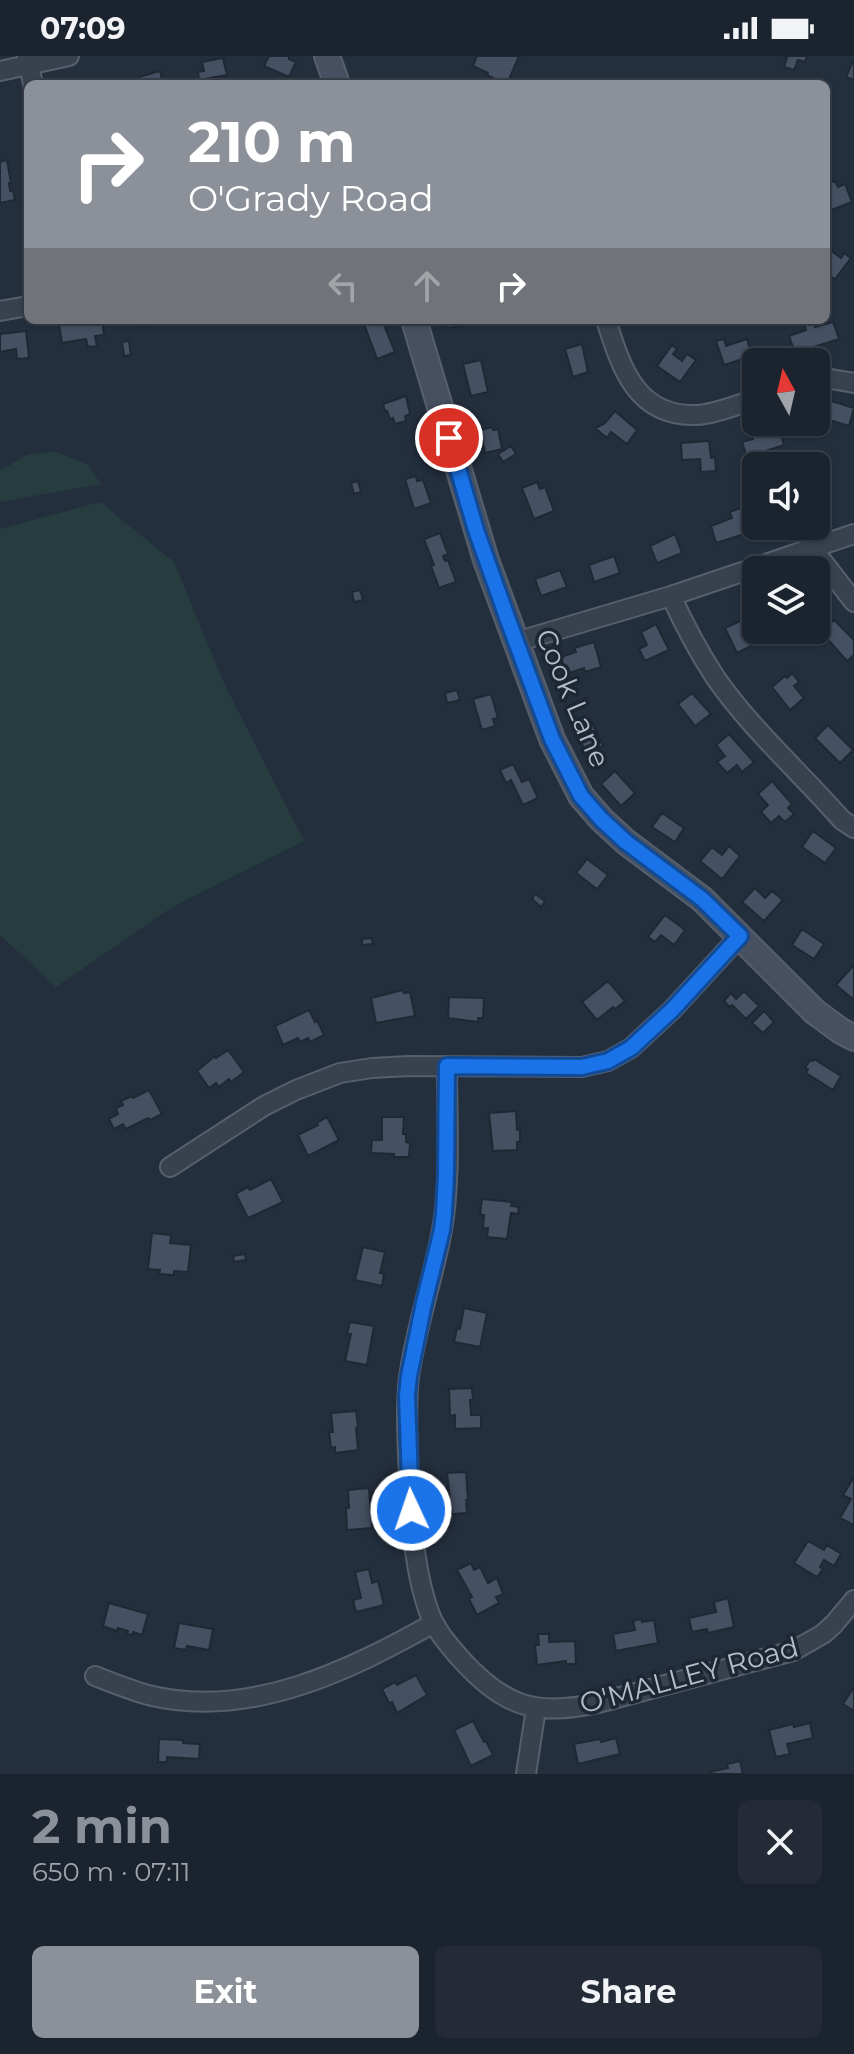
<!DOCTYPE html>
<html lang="en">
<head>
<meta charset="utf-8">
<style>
	body { margin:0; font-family:Montserrat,sans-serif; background:#242b36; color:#f1f3f6; height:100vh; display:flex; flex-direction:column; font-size:30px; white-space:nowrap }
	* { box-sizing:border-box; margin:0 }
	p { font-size:26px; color:#a0a4aa }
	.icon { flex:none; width:44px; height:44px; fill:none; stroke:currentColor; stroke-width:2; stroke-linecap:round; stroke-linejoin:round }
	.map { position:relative; height:1718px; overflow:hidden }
	.details { display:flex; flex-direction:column; background:#1b232e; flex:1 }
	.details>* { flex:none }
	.banner { position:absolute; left:24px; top:24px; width:806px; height:244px; border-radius:12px; box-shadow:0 2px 6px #0004,0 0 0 2px #39404a; background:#8c9099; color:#fff; overflow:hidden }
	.needle { width:52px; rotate:352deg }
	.tools { position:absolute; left:742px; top:292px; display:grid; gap:16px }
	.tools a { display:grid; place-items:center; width:88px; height:88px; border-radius:12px; background:#1b232e; box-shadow:0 2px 6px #0004,0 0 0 2px #39404a; font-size:40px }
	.pin { position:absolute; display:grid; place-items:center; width:68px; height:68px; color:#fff; margin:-34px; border:4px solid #fff; border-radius:50%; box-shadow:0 2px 8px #0007 }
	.me { position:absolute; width:88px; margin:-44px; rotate:357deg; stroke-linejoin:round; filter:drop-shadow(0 0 6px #0008) }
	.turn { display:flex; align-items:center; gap:28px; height:168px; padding:0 32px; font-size:36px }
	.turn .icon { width:104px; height:104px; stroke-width:2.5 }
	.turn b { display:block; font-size:56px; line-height:68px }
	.lanes { display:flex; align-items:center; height:76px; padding:0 32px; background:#0003; justify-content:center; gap:40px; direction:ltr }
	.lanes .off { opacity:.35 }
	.round { display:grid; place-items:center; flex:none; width:84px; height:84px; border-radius:12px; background:#242b36 }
	.overview { display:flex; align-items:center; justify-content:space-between; height:136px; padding:0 32px }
	h1 { font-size:48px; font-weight:700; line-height:60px; color:#8c9099 }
	.cta { display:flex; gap:16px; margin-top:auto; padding:16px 32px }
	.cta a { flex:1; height:92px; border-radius:12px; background:#8c9099; color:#fff; font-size:32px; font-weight:700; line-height:92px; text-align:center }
	.cta a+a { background:#242b36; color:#f1f3f6 }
	.status { display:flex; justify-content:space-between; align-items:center; height:56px; padding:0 40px; background:#1b232e; direction:ltr }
	.status svg { height:22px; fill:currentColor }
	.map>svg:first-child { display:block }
	.green { fill:#263c3f }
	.building { fill:#455162; stroke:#1f2835; stroke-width:2 }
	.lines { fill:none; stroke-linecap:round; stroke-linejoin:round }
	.street-casing { stroke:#565f6c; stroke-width:22 }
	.secondary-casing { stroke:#565f6c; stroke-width:28 }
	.street { stroke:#38414e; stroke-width:18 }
	.secondary { stroke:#465061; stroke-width:24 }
	.route-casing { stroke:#114b97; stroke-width:20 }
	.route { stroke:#1a73e8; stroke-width:14 }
	.labels { text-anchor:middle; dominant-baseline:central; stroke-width:7; stroke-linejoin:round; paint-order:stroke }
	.street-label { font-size:28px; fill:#b4bcc9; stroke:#1d2633 }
</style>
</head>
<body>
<div class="status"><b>07:09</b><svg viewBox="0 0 49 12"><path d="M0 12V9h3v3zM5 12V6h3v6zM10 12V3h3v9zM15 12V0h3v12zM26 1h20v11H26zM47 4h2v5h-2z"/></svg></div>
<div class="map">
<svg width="854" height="1718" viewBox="0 0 854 1718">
	<rect width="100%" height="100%" fill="#242f3e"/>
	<!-- green -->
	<path class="green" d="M57 396 87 408 101 428 0 446V415L28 398Z
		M100 446 174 506 223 625 304 785 174 850 56 931 0 879V473Z"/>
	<!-- building -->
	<path class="building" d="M269 0H289V3L296 6 289 21 264 10Z
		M477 0H519L507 28 502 26 501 28H491L493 22 487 19 488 17 473 10Z
		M783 0H807L805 6 798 4 794 14 784 11 787 2Z
		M223 2 227 19 199 24 198 16 204 15 202 6Z
		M853 5H854V24L846 21Z
		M160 15 163 28H122L134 25 135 28 140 27 139 21Z
		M7 104 11 127H9L10 135 13 134 15 144 0 147V106Z
		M835 125 838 131 845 128 852 146 826 156V128Z
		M826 191 841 202 844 197 851 202 835 223 826 218Z
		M86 264H102L104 279 95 280 97 290 88 291 86 283 62 287 59 269Z
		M132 264H175V265L144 270 143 266 133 268Z
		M366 264H382L395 296 377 303 363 265Z
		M447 264H466V269L448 272Z
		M803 264H813L815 271 833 266 839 283 795 297 789 280 806 274Z
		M26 275 29 302 17 303 16 293 0 296V278Z
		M724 283 726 290 747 283 752 300 724 309 716 285Z
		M129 285 131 299 124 300 122 286Z
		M582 288 588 316 573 321 565 293Z
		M672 289 677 293 673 298 682 305 687 298 696 304 680 326 657 310Z
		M481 304 488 336 471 340 463 308Z
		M406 340 410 358 405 360 406 365 395 368 393 362 390 363 387 355H385L383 348Z
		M828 344 854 352 849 370 823 362Z
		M615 355 637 374 627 388 611 376 607 382 595 372 604 368Z
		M492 371 493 374 498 373 502 393 485 397 480 374Z
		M770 373V376L779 373 784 389 747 401 742 386 753 383V381L765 376V374Z
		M709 385 711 402 715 401 716 415 701 416 700 403 682 404 681 387Z
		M511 390 516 398 503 406 498 398Z
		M416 420 417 425 423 424 431 447 414 453 405 423Z
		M358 425 361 436 354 438 351 427Z
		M537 426 540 433 545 431 554 455 534 463 522 432Z
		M746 450 747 456 751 455 757 474 716 487 711 470 732 462 730 456Z
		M440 477 448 498 443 500 445 505 448 504 456 526 439 532 431 510 434 509 424 483Z
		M675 478 682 497 657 507 650 490Z
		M614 500 620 517 594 526 589 509Z
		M560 514 567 531 541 540 535 523Z
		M360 534 363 544 354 546 352 536Z
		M753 559 756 565V572L747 576 753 589 737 597 725 572Z
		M834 564 854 584V599L847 605 821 576Z
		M656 568 669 594 645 605 639 593 647 589 641 576Z
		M594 586 601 611 585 616 584 612 566 618 561 601 576 596 574 592Z
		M792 617 799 626 794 630 804 642 790 654 772 631 785 620 787 622Z
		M457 634 460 644 447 647 445 637Z
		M692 637 711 658 695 670 678 648Z
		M491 638 498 662 493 663 495 670 482 674 473 643Z
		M591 664 603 690 586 697 574 671Z
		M828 669 853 694 840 707 815 682Z
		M729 678 754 706 742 716 737 709 727 717 717 706 725 700 716 689Z
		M513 708 522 726 529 723 538 742 523 749 511 724 506 727 500 714Z
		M615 715 635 737 621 750 601 728Z
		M772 725 792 748 788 752 794 758 785 766 779 760 771 767 761 756 768 749 758 738Z
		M662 757 684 772 675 786 652 771Z
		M813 775 836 792 825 807 802 791Z
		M729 790 740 800 722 823 700 805 712 791 722 799Z
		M587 803 608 819 597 833 576 817Z
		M755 832 765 842 772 835 783 844 764 865 742 846Z
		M535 838 545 845 541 851 532 843Z
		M665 859 685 874 674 889 661 879 655 886 648 881Z
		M802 873 824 888 814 903 792 889Z
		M372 882 373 888 362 889V883Z
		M854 909V944L836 929Z
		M608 925 625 945 615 953 613 951 597 964 582 946Z
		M403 934 404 937 410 936 415 960 376 967 371 942Z
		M744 935 759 950 746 963 732 949 730 951 724 945 731 937 736 943Z
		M449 941 484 942 483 962H478V966L448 962Z
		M309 954 315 966 317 964 324 979 310 986 308 982 300 986 298 982 283 989 275 970Z
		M764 955 774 966 763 977 752 967Z
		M228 994 244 1016 231 1026 229 1023 219 1031 216 1027 209 1032 197 1015 215 1000 216 1002Z
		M814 1003 841 1020 833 1034 806 1017 808 1013 805 1012 810 1004 813 1005Z
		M149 1034 162 1058 150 1064 148 1062 126 1073 123 1068 114 1073 109 1063 118 1058 116 1052 123 1049 121 1045 132 1040 133 1042Z
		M516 1055 517 1074 520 1073V1086H517V1094L493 1095 489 1057Z
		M327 1061 339 1084 308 1100 298 1079 318 1069 317 1067Z
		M382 1061H404L403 1078H406V1086L410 1087 409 1101H394V1098L371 1097 372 1084H382Z
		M271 1123 283 1146 248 1162 236 1138 248 1131 250 1134Z
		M482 1143 512 1146 511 1150 519 1151 518 1158 511 1157 507 1183 487 1181 488 1172H483L484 1159 480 1158Z
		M152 1177 171 1179 170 1187 191 1189 188 1216 174 1215V1219L159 1218 160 1214 148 1213Z
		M363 1191 385 1196 380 1217 384 1218 382 1230 355 1224Z
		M245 1198 246 1204 234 1206 233 1200Z
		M464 1252 487 1257 480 1291 454 1286 457 1272 460 1273Z
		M350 1266 374 1270 367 1309 345 1305 351 1278H347Z
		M472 1332 473 1344H470L471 1359H481V1372L455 1373V1359L450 1360 449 1333Z
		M356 1355 358 1371 356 1372 358 1394 335 1397V1391L331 1392 329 1376H333L331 1357Z
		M466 1416 468 1444H466L467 1457 452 1458 447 1417Z
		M854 1421V1469L840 1462 851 1443 843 1439Z
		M369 1432 372 1472 347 1474 346 1452H349L348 1434Z
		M808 1485 824 1494 827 1489 841 1498 834 1510 824 1504 820 1511 823 1513 817 1521 794 1507Z
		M471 1507 474 1514 480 1511 488 1527 497 1522 503 1538 496 1541 499 1547 477 1559 469 1543 472 1541 457 1514Z
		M369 1513 372 1527 378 1525 384 1549 356 1556 353 1544 361 1542 355 1516Z
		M728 1542 734 1571 708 1577 707 1573 692 1576 689 1562 716 1556 714 1546Z
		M109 1547 148 1558 142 1579 133 1576 132 1579 127 1578 128 1575 118 1572 117 1575 103 1570Z
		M641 1563 642 1566 654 1564 658 1587 616 1595 613 1578 635 1574 633 1565Z
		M179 1567 213 1573 209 1594 187 1590 186 1594 174 1592Z
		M538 1578H549V1586L575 1585 576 1608H566V1605L537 1609 535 1589H539Z
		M416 1619 427 1639 397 1657 392 1646 389 1647 382 1633 395 1626 397 1629Z
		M854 1631V1655L843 1648Z
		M473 1665 484 1686 486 1685 493 1699 471 1710 454 1674Z
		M810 1667 813 1682 787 1688 790 1698 776 1701 769 1674 793 1668 794 1671Z
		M616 1682 620 1698 578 1708 574 1688 600 1683 601 1686Z
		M159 1683 183 1684V1687L200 1688 199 1703 167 1701V1706H158Z
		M740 1705 743 1718H710V1716L728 1712 727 1708Z"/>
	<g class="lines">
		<defs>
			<path id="street" d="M27 0 33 28
				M0 15 69 0
				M0 255 28 250
				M606 264C621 311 636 361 696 359 712 359 740 348 756 343
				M816 327 831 323 854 327
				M813 493 854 546
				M671 540C684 568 698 595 715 621 750 672 801 717 842 764L854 772
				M516 586 671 540 854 478
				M447 1010C447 1063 451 1122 442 1174 433 1223 416 1271 409 1321 405 1355 408 1390 409 1424 412 1468 414 1514 429 1556 435 1573 447 1587 459 1601 503 1650 534 1661 598 1647L793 1595 823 1578 834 1568 854 1544
				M170 1111 264 1050 296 1034 340 1017 372 1012 409 1010 582 1011 608 1005 631 992 672 954 740 880
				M95 1620C113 1627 130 1634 148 1639 249 1664 348 1615 434 1567
				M526 1718 536 1652"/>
			<path id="secondary" d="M327 0 337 28
				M414 264 486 504 552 683 581 740 602 764 626 786 702 843 815 956 841 975 854 982"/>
		</defs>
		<!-- street casing -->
		<use href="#street" class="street-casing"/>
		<!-- secondary casing -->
		<use href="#secondary" class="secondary-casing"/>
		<!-- street -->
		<use href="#street" class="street"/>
		<!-- secondary -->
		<use href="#secondary" class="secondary"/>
	</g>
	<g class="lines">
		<defs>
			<path id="route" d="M411 1454 407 1340 409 1320 424 1247 442 1174 444 1156 446 1118 447 1010 582 1011 608 1005 631 992 672 954 740 880 702 843 626 786 602 764 581 740 552 683 508 564 476 474 449 382"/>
		</defs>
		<!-- route casing -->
		<use href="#route" class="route-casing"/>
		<!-- route -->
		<use href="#route" class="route"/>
	</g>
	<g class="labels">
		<!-- street labels -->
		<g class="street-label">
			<text transform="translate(573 642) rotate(67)">Cook Lane</text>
			<text transform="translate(689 1619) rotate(-15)">O'MALLEY Road</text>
		</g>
	</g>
</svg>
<div class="tools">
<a><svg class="needle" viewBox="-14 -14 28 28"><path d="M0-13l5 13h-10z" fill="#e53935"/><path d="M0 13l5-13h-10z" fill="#a0a4aa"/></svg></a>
<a><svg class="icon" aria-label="sound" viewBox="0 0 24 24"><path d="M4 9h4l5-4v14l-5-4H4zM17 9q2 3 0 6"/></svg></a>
<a><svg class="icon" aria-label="layers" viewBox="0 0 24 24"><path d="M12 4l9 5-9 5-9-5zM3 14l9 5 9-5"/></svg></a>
</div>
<div class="pin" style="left:449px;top:382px;background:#d93025"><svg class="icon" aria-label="arrive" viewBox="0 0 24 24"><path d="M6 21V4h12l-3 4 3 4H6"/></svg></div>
<svg class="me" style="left:411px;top:1454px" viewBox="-20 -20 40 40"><circle r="17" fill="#1a73e8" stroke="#fff" stroke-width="3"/><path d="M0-11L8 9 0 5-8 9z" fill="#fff"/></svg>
<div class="banner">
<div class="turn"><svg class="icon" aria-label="right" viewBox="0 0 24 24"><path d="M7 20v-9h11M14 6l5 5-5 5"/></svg><div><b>210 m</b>O'Grady Road</div></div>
<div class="lanes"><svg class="icon off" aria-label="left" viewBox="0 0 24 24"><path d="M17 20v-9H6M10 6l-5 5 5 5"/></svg><svg class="icon off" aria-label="ahead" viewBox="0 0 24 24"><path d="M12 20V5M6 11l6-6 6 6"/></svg><svg class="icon" aria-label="right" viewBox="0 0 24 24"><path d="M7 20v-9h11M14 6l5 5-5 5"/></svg></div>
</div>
</div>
<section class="details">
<div class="overview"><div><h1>2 min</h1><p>650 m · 07:11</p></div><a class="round"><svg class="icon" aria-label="close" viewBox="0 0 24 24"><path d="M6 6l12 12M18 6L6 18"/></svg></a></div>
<div class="cta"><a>Exit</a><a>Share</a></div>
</section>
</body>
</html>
